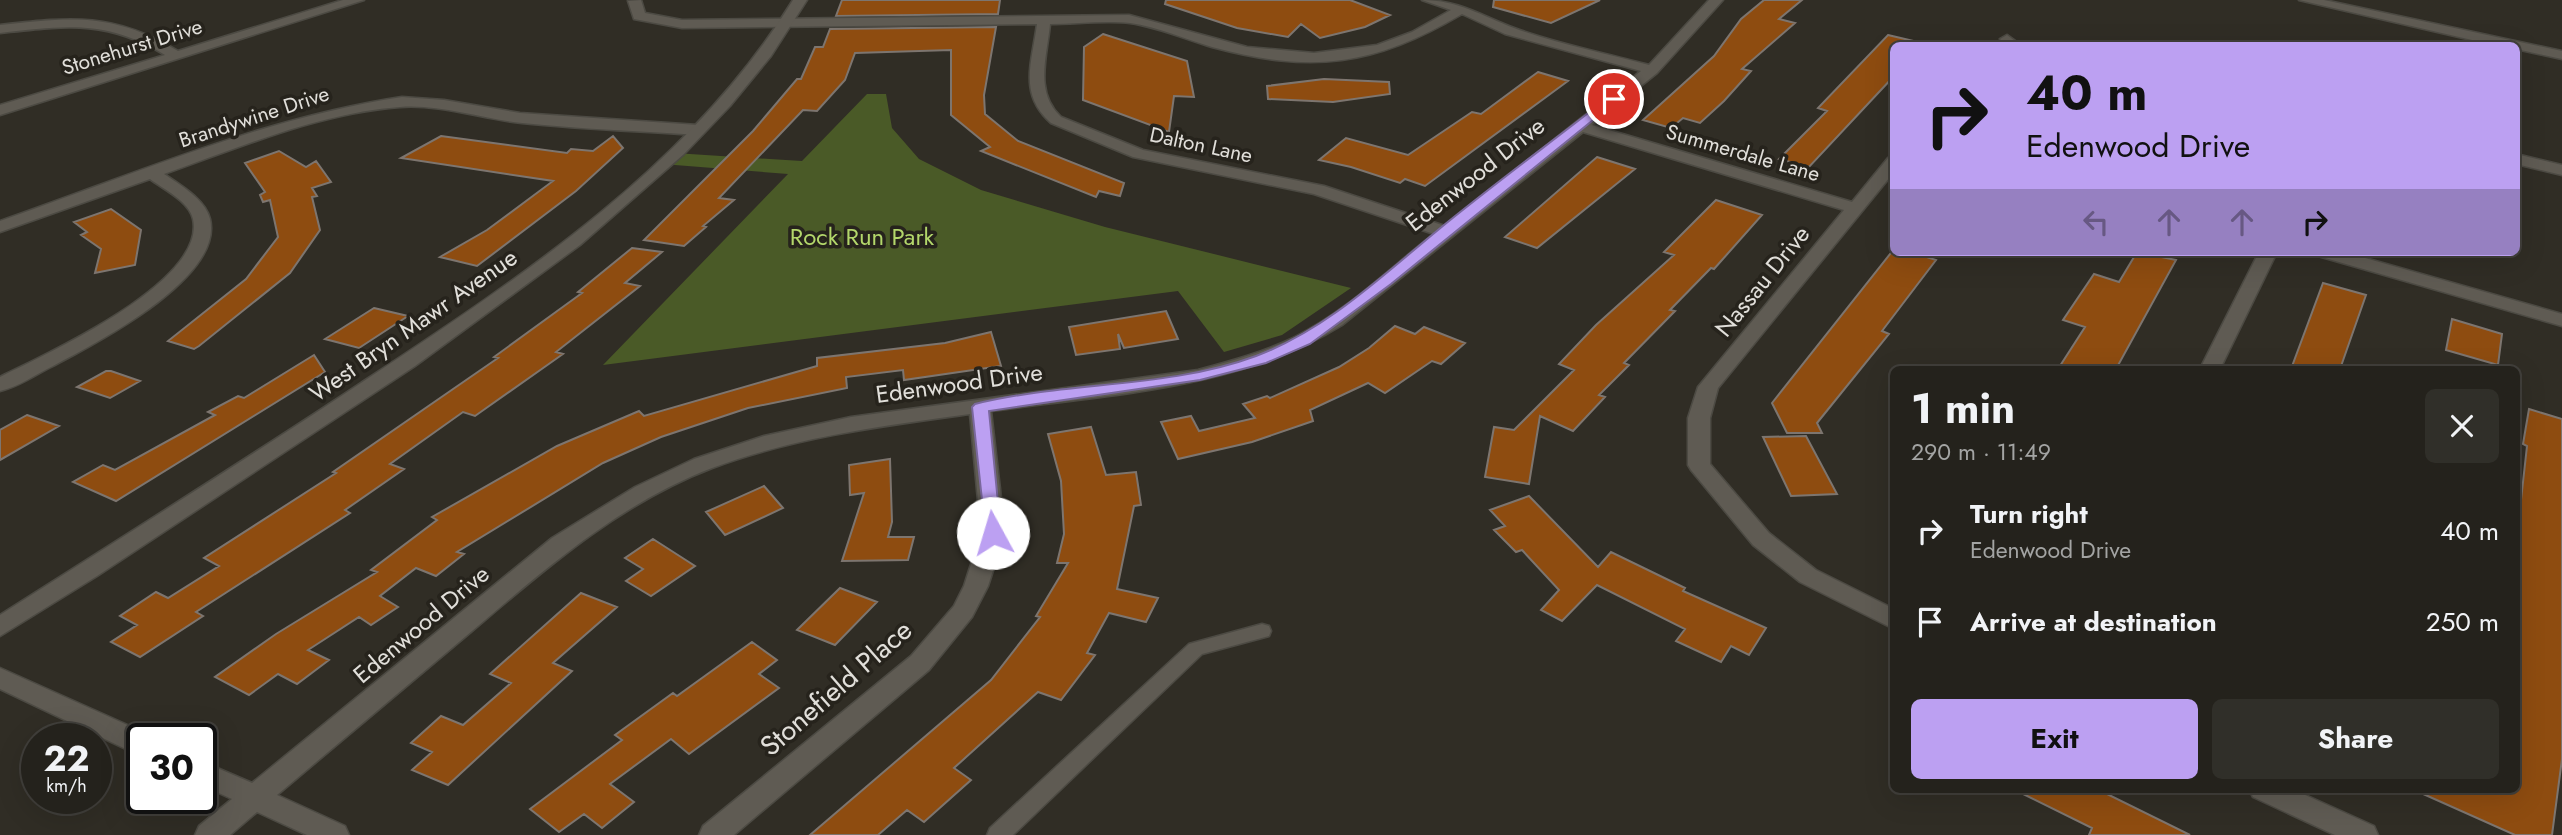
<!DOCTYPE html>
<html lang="en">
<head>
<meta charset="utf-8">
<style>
	body { margin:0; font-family:Jost,sans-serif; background:#302f29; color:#f1f3f6; height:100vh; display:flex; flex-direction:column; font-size:26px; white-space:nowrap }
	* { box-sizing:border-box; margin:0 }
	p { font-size:23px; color:#a3a4a3 }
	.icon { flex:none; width:38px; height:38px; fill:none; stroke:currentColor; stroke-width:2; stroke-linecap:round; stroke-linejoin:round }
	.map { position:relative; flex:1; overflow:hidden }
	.details { position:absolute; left:1890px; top:366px; width:630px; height:427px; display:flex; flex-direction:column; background:#24221c; border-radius:10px; box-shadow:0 7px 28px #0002,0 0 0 2px #413f3b }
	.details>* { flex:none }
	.top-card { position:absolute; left:1890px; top:42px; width:630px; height:214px; border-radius:10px; box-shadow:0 7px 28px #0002,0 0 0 2px #413f3b; background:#bca0f2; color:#111; overflow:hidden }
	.speed { position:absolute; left:21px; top:723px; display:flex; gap:14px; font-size:35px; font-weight:700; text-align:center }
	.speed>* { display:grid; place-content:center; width:91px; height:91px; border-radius:50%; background:#24221c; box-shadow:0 7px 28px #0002,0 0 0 2px #413f3b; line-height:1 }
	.speed small { font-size:18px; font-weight:400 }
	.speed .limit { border:4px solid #111; border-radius:10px; background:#fff; color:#111 }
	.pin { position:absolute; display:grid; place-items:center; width:60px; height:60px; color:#fff; margin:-30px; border:4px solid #fff; border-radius:50%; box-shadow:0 2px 7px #0007 }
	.me { position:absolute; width:77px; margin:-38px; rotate:354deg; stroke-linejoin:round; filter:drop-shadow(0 0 5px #0008) }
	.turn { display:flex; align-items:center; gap:24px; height:147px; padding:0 21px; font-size:32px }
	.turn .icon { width:91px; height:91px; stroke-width:2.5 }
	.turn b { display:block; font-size:49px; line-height:60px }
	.lanes { display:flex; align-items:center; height:66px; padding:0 21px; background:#0003; justify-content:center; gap:35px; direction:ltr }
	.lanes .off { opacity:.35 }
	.round { display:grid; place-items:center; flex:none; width:74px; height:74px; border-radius:10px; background:#302f29 }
	.summary { display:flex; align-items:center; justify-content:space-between; height:119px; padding:0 21px }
	h1 { font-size:42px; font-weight:700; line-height:52px }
	.button { display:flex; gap:14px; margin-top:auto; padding:14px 21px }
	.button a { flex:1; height:80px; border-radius:10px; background:#bca0f2; color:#111; font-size:28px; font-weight:700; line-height:80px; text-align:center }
	.button a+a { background:#302f29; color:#f1f3f6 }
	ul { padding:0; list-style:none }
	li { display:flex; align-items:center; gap:21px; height:91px; padding:0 21px }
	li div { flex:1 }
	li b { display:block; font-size:26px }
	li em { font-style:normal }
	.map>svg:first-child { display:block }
	.green { fill:#4a5a27 }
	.building { fill:#8e4c10; stroke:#7d756f; stroke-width:2 }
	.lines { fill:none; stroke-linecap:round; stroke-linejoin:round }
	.lane-casing { stroke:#4c4a43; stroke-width:3 }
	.street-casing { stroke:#4c4a43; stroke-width:3 }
	.secondary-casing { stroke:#4c4a43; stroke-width:3 }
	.lane { fill:#5f5b53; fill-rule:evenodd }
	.street { fill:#5f5b53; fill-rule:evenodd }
	.secondary { fill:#5f5b53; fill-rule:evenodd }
	.route { fill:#bca0f2; stroke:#7a689d; stroke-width:2 }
	.labels { text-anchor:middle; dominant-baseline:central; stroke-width:7; stroke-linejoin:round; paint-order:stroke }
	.far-street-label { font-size:21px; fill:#e1dfda; stroke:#26231c }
	.street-label { font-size:24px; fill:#e1dfda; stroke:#26231c }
	.park-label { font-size:24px; fill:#b3d76b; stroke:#26231c }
	.near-street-label { font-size:28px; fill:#e1dfda; stroke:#26231c }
</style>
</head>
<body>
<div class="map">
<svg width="2562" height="835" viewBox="0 0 2562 835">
	<rect width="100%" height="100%" fill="#302d25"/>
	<!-- green -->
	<path class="green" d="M867 94H886L892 128 919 159 981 190 1105 227 1351 288 1282 335 1224 352 1178 291 603 365 788 174 662 164 674 153 802 161Z"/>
	<!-- building -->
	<path class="building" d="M842 0H1000L998 14 836 16Z
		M1166 0H1350L1390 15 1365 27 1320 38 1301 24 1288 37 1237 28 1165 4Z
		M1494 0H1600L1551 23 1493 7Z
		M1764 0H1802L1779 19 1795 23 1742 69 1751 71 1724 101 1700 123 1683 118 1671 128 1643 120 1714 56 1741 19Z
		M996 27 984 95 985 114 1018 141 1124 183 1120 196 1099 191 1096 197 981 151 990 147 951 115V50L855 53 845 80 817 111 803 110 719 198 734 200 703 226 706 227 684 246 644 240 753 131 797 79H801L815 47H823L830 29Z
		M1103 34 1187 61 1194 97 1174 96 1169 132 1083 100 1084 47Z
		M1888 35 1922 43 1894 46V76L1809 167 1779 159 1827 111 1818 108Z
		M1538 72 1568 81 1425 186 1405 179 1400 183 1351 167 1319 160 1346 138 1408 155 1472 112 1481 114Z
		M1324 79 1389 82 1390 94 1333 102 1268 99 1267 86Z
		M441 136 567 153 571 149 593 151 613 136 623 148 576 191 477 266 440 257 487 230 553 181 401 158Z
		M279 151 306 167 316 161 331 182 312 188 317 196 312 197 320 230 290 273 199 346 194 349 168 341 246 279 278 237 270 200 263 202 260 195 265 192 245 163Z
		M1597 157 1635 169 1537 248 1505 237Z
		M1716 200 1762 215 1714 269 1711 268 1670 310 1675 311 1624 363 1629 365 1599 395 1605 397 1573 431 1540 416 1529 484 1485 477 1494 427 1514 430 1574 370 1559 364 1596 325 1674 255 1664 252Z
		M111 209 141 230 135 265 95 273 101 249 81 235 87 232 74 222Z
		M632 248 662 252 625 283 640 286 556 352 563 354 475 416 463 412 390 464 404 469 345 510 350 513 196 612 203 616 140 657 111 642 137 625 120 616 156 592 168 598 219 566 204 558 336 473 333 472 498 358 494 357 582 293 578 292Z
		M1894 249V252H1911L1936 260 1882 331 1889 334 1817 423 1822 433H1787L1772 403Z
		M2137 252 2176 260 2116 369H2058L2085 327 2063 320 2094 274 2119 282Z
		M2323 283 2366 295 2340 369H2291Z
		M374 308 408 316 359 348 325 339Z
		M1166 311 1178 339 1124 348 1118 334 1120 349 1076 355 1069 327Z
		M2452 319 2502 334 2498 365 2446 350Z
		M1395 326 1415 334 1424 327 1465 343 1441 364 1432 361 1385 393 1368 383 1310 410 1313 421 1252 442 1178 459 1161 422 1191 416 1199 431 1255 418 1243 404 1267 396 1270 398 1339 367 1369 348Z
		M991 332 1001 366 904 380 903 370 846 377 847 388 748 408 661 437 603 463 457 552 464 554 436 576 416 568 380 596 398 607 371 625 359 617 308 650 329 660 297 684 278 674 249 695 215 677 276 634 377 572 371 570 437 520 432 517 557 446 639 411 644 416 817 366V358L945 343Z
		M314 355 325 372 116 501 73 482 103 465 115 470 215 415 208 412 238 396 244 398Z
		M106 371H111L140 381 110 398 77 387Z
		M2529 409 2562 419V759L2552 835H2515L2412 789H2516V508L2520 509 2527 446 2523 444Z
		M27 415 59 426 0 460V430Z
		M1091 427 1106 475 1136 472 1141 505 1134 506 1117 589 1158 598 1146 622 1109 613 1087 653 1095 655 1061 700 1038 692 954 768 971 780 924 822 907 810 878 835H810L991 680 1040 617 1036 616 1068 563H1057L1064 534 1061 481 1048 434Z
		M1806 436 1837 494 1791 496 1763 437Z
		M890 459 892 522 888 537H914L908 560 842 561 864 493 850 495 849 465Z
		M764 486 783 508 725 535 706 512Z
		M1529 496 1598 567 1611 552 1685 588 1683 591 1766 628 1749 655 1731 646 1721 662 1676 641 1685 629 1597 585 1562 621 1541 610 1559 590 1522 550 1516 552 1494 530 1505 526 1490 510Z
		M653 539 695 566 651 596 626 581 643 569 625 558Z
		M840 588 877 602 835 645 797 630Z
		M581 593 617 607 553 663 572 671 448 785 412 770 432 752 411 743 441 716 463 725 511 683 490 674Z
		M752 642 777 660 759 674 779 688 689 754 671 739 610 784 634 802 602 828 584 814 559 832 530 809 622 740 615 735 673 693 677 696Z
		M2013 789H2097L2190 835H2089L2092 828Z"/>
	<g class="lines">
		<defs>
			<path id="lane" d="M1262 624 1269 626 1271 631 1269 636 1202 654 1013 835H987L990 828 1189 644Z"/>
			<path id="street" d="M343 0H364L0 115V105L165 55C106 19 65 26 0 33V25C72 17 113 12 178 51Z
				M641 0 645 13 682 20 1129 15 1247 47 1314 53 1377 45 1412 32 1451 10 1422 0C1458 0 1482 16 1514 28 1557 44 1605 53 1649 65L1709 0H1723L1657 73 1592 125 1852 202 1888 158 1894 156V172L1718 388 1710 418V464L1769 533 1816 570 1894 609V629L1800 582 1753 545 1691 470 1688 465V418L1698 387 1844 210 1583 132 1342 325C1237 390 1111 394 991 411L1005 533 988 586 972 617 929 670 734 835H699L703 826 911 656 954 606 964 586 981 533 970 414C882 426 795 437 712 468 620 503 545 569 472 631 407 686 342 740 277 795L345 826 349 835H307L257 812 230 835H195L199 826 232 799 201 785V761L252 783 552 538 635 487 694 459 764 436 851 417 1198 370C1232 361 1264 352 1295 337 1346 312 1390 268 1434 234L1314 194 1133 157 1051 123C1018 94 1032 63 1037 24L682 28 634 19 628 1ZM1462 14 1505 34 1641 71 1445 226 1324 186 1143 150 1061 117C1034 92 1047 57 1050 24 1076 24 1105 20 1130 23 1158 27 1185 39 1212 47 1313 74 1373 66 1462 14Z
				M2299 0H2324L2562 51V59L2516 49V46H2498Z
				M2007 35 2022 46H2006L2000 39Z
				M402 97 444 100 520 113 698 125 706 130 698 135C639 131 580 129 522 123 482 119 441 104 400 107 319 113 241 147 164 174 180 185 205 199 210 219 224 278 96 343 53 366 36 374 19 387 0 391V377C46 354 207 282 193 219 189 201 163 189 150 179L0 232V221C132 175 263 118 402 97Z
				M2516 154 2562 165V175L2516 164Z
				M2259 252H2277L2220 369H2200Z
				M2315 252H2344L2562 314V326L2318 256Z
				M0 668 152 736 153 738H142V755L132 752 0 689Z
				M2249 789H2292L2374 826 2378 835H2335L2253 797Z"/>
			<path id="secondary" d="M793 0H807L771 56 730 106 684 154 580 245 415 366 97 576 0 636V615C121 538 242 462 361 383 520 278 691 166 793 0Z"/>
		</defs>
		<!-- lane casing -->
		<use href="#lane" class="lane-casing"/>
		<!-- street casing -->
		<use href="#street" class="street-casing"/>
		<!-- secondary casing -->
		<use href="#secondary" class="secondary-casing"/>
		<!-- lane -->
		<use href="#lane" class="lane"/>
		<!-- street -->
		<use href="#street" class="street"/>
		<!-- secondary -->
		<use href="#secondary" class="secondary"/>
	</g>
	<!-- route -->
	<path class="route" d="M1610 96 1619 99 1391 284 1310 344 1266 363 1200 380 989 411 1001 533 999 537H986L972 407 975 404C1067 381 1167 389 1256 356 1326 330 1382 276 1438 230 1494 184 1553 141 1610 96Z"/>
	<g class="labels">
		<!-- far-street labels -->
		<g class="far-street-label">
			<text transform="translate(132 47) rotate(-17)">Stonehurst Drive</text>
			<text transform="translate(254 117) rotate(-18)">Brandywine Drive</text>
			<text transform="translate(1201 145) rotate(12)">Dalton Lane</text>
			<text transform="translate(1743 153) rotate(16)">Summerdale Lane</text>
		</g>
		<!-- street labels -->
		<g class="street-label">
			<text transform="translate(1475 174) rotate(-38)">Edenwood Drive</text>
			<text transform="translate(1762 281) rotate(-51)">Nassau Drive</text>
			<text transform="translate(413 325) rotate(-35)">West Bryn Mawr Avenue</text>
			<text transform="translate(959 383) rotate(-8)">Edenwood Drive</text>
			<text transform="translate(421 624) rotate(-40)">Edenwood Drive</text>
		</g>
		<!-- park labels -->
		<g class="park-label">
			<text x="862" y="236">Rock Run Park</text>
		</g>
		<!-- near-street labels -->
		<g class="near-street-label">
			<text transform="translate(836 688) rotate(-41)">Stonefield Place</text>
		</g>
	</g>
</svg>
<div class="speed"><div>22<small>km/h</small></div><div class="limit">30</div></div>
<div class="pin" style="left:1614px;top:99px;background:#d93025"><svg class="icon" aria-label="arrive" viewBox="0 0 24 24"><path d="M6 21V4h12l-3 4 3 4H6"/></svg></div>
<svg class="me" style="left:993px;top:533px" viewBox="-20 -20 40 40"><circle r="19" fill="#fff"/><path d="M0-13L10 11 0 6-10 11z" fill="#bca0f2"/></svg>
<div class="top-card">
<div class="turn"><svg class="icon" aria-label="right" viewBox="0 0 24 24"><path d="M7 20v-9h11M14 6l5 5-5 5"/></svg><div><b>40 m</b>Edenwood Drive</div></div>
<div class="lanes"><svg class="icon off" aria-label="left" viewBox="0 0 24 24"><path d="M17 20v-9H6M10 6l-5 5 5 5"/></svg><svg class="icon off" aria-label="ahead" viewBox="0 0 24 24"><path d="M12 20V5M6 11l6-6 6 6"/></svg><svg class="icon off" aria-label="ahead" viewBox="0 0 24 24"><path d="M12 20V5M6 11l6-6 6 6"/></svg><svg class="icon" aria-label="right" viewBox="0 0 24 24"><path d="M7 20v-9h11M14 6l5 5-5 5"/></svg></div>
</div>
<section class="details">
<div class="summary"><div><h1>1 min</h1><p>290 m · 11:49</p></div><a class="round"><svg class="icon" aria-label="close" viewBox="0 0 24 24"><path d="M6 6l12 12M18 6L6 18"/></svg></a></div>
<ul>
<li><svg class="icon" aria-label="right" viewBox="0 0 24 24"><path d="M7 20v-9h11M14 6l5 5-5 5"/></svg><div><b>Turn right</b><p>Edenwood Drive</p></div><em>40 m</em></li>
<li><svg class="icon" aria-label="arrive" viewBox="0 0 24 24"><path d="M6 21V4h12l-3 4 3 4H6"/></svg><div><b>Arrive at destination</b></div><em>250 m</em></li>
</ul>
<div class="button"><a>Exit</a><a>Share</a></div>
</section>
</div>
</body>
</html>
